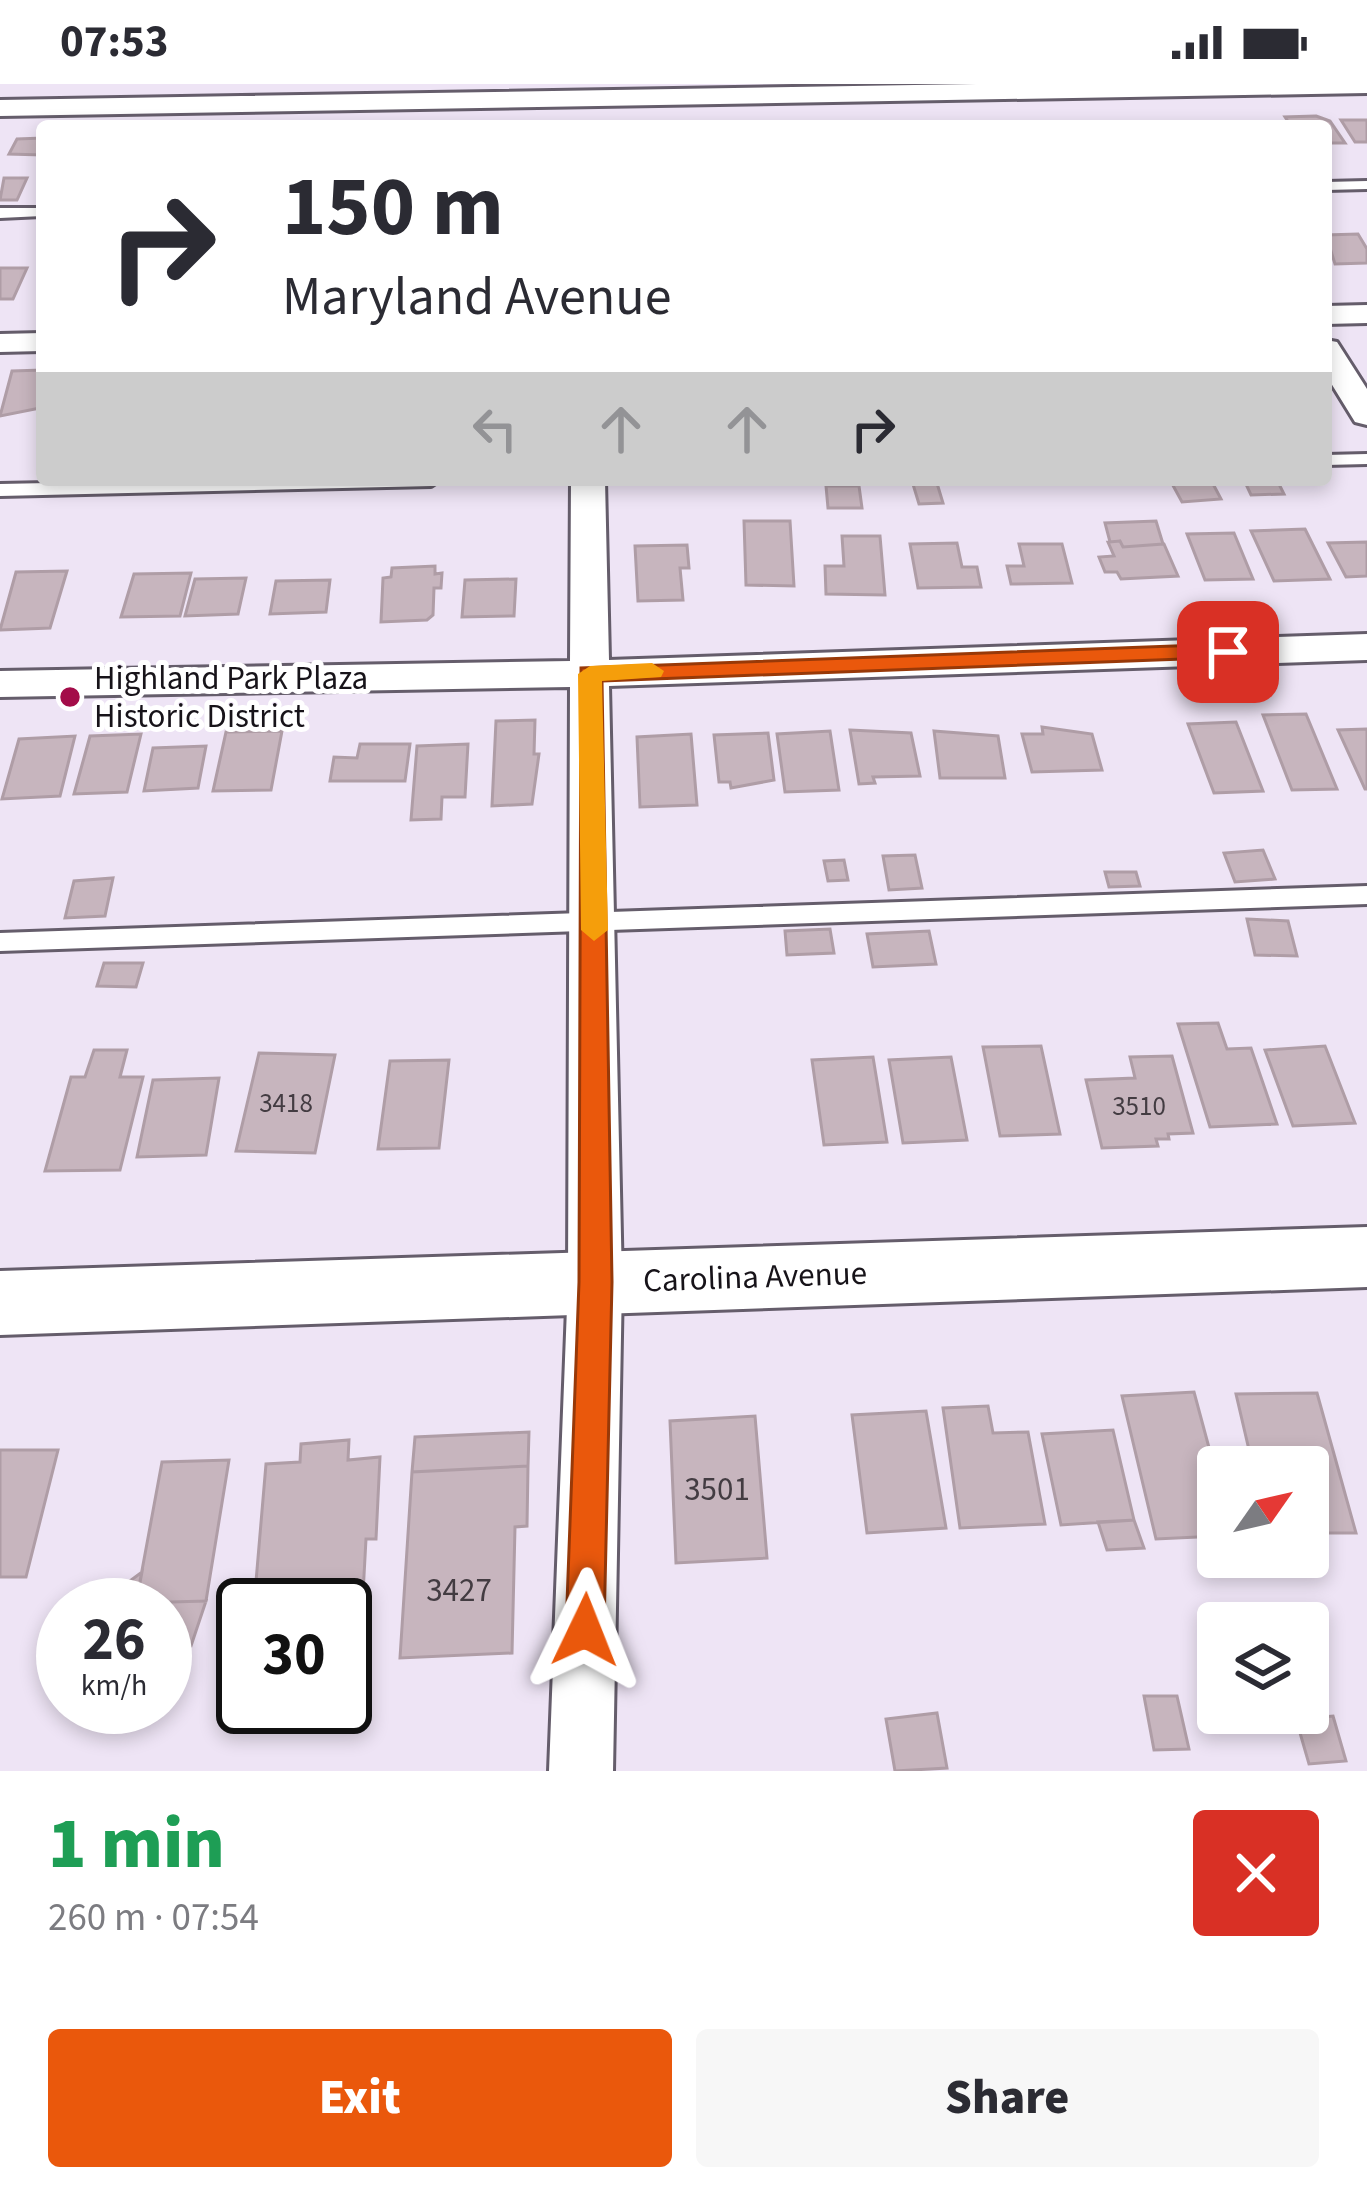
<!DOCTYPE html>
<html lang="en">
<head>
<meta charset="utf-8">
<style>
	body { margin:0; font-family:"Source Sans 3",sans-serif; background:#f7f7f7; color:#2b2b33; height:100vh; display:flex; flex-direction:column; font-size:45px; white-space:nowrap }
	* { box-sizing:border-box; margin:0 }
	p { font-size:39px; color:#7c7c81 }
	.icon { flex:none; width:66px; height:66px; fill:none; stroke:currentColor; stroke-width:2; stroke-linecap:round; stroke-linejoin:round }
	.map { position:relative; height:1687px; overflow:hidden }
	.sheet { display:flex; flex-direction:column; background:#fff; flex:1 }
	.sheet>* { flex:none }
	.banner { position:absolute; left:36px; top:36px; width:1296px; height:366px; border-radius:12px; box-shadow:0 6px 18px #0003; background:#fff; color:#2b2b33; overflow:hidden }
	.needle { width:78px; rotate:56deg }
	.buttons { position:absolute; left:1197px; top:1362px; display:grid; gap:24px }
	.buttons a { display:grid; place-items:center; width:132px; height:132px; border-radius:12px; background:#fff; box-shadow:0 6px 18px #0003; font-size:60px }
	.speed { position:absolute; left:36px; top:1494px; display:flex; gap:24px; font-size:60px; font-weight:700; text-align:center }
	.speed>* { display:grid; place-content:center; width:156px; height:156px; border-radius:50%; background:#fff; box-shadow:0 6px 18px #0003; line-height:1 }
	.speed small { font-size:30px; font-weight:400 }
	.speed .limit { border:6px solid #111; border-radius:18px; background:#fff; color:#111 }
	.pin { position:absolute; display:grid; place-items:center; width:102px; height:102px; color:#fff; margin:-51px; border-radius:24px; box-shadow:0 6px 18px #0006 }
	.me { position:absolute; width:132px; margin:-66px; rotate:2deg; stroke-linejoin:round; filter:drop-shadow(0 0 9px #0008) }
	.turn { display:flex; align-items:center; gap:42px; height:252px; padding:0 48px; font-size:54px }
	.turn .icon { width:156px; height:156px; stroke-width:2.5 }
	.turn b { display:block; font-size:84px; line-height:102px }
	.lanes { display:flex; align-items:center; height:114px; padding:0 48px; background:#0003; justify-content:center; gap:60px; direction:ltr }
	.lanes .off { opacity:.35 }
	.round { display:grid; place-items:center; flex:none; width:126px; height:126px; border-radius:12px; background:#f7f7f7 }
	.head { display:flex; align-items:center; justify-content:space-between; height:204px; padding:0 48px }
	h1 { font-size:72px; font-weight:800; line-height:90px; color:#1e9e55 }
	.cta { display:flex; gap:24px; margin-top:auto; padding:24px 48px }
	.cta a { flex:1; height:138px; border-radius:12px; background:#ea580c; color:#fff; font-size:48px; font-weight:800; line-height:138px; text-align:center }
	.cta a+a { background:#f7f7f7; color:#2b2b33 }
	.status { display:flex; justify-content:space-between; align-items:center; height:84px; padding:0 60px; background:#fff; direction:ltr }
	.status svg { height:33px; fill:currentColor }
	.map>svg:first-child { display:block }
	.building { fill:#c7b5be; stroke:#af9da6; stroke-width:3 }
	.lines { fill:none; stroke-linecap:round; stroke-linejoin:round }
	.service-casing { stroke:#655d6b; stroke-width:6 }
	.minor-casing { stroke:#655d6b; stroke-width:6 }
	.tertiary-casing { stroke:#655d6b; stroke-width:6 }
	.service { fill:#fff; fill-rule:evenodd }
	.minor { fill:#fff; fill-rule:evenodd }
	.tertiary { fill:#fff; fill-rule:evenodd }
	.route { fill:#ea580c; stroke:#983908; stroke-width:3 }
	.slow { fill:#f59e0b }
	.poi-dot { fill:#a30c49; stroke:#fff; stroke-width:4.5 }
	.labels { text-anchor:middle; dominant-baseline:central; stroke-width:10; stroke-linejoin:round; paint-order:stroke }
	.number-label { font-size:27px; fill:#433c42 }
	.poi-label { font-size:33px; fill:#171319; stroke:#fff; text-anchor:start }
	.street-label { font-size:33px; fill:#171319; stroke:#fff }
	.near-number-label { font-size:33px; fill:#433c42 }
</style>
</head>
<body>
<div class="status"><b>07:53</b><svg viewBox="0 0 49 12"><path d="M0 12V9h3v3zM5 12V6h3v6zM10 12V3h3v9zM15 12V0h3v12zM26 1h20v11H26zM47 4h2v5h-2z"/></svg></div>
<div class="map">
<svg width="1367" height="1687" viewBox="0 0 1367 1687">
	<rect width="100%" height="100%" fill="#eee4f5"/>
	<!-- building -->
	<path class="building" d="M1316 32 1330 37 1345 59H1326V42H1291L1285 33Z
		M1341 36H1367V58H1355Z
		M42 54V71L9 70 17 55Z
		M4 94H27L17 116H0Z
		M1358 150 1367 165V179L1335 180 1326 151Z
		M0 184H27L13 215H0Z
		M42 286 40 324 0 332 12 287Z
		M936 396 943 419 919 420 912 397Z
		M1170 396H1211L1221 415 1182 418Z
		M1244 396H1277L1284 410 1251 411Z
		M826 402H859L862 424H828Z
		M744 437H790L794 502 746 501Z
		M1156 437 1163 460 1123 463 1120 457 1110 458 1105 439Z
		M1305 445 1330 495 1274 497 1251 447Z
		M1234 449 1253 495 1205 496 1187 450Z
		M842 452H880L885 511 826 510 825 482H844Z
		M1120 457 1123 463 1164 460 1178 492 1121 495 1117 488H1105L1099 473 1114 472 1108 458Z
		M1367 458V492L1346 493 1328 459Z
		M957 459 962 483H977L981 503 918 504 910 460Z
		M1019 460H1062L1072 499 1011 500 1007 482H1024Z
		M687 461 689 484H680L683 516 638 517 635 462Z
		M435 482V490L442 489 441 504H434L433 531 427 536 381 538 383 494 391 493 392 484Z
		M67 487 50 544 0 546 16 488Z
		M191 489 180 532 121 533 134 490Z
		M246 494 238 530 185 532 195 495Z
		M516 495 514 532 462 533 465 496Z
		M330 496 326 528 270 530 276 497Z
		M1306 630 1337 705 1292 706 1263 631Z
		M535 636 534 670H539L532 720 492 722 496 637Z
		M1236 638 1263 707 1214 709 1188 640Z
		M1042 643 1092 650 1102 686 1032 688 1022 650H1043Z
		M1367 645V705H1365L1338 646Z
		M850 646 911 649 920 692 873 693 875 699 859 700Z
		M282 647 271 706 213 707 226 648Z
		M830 647 839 706 785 708 777 650Z
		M934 647 998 652 1005 694H940Z
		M768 649 774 696 731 704 730 698H719L714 651Z
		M141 650 127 708 74 710 90 652Z
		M691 650 697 721 640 723 637 653Z
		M75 652 60 712 2 715 19 655Z
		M360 660H410L405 697H330L334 673 357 674Z
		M468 660 465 713H442L441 735 411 736 417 662Z
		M206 662 198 704 144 707 153 664Z
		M1263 766 1275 795 1235 798 1224 769Z
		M915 771 922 804 889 806 883 772Z
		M844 776 848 796 828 797 824 777Z
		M1105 788H1136L1140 802 1109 803Z
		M113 794 105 832 65 834 74 797Z
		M1247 835 1288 837 1297 872 1255 871Z
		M830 845 834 869 787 871 785 847Z
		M929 847 936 880 873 883 867 850Z
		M104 879H143L136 903 97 902Z
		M1218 939 1227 965 1251 964 1277 1040 1210 1043 1178 940Z
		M1041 962 1060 1050 1000 1052 983 963Z
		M1325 962 1355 1039 1293 1042 1265 966Z
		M94 966H127L120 993H143L120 1086 45 1087 71 993H85Z
		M259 969 335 971 315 1069 236 1067Z
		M1172 972 1193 1049 1168 1050 1169 1055H1156L1158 1062 1102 1064 1086 996 1135 994 1130 973Z
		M873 973 887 1058 824 1061 812 976Z
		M951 973 967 1056 903 1059 889 976Z
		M449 976 439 1064 378 1065 390 977Z
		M219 994 206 1071 137 1073 153 996Z
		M1194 1308 1218 1397V1452L1156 1455 1122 1312Z
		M1317 1309 1356 1449H1308V1383H1253L1236 1310Z
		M988 1322 993 1349 1028 1348 1045 1440 960 1444 943 1324Z
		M926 1327 946 1444 867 1449 852 1331Z
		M755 1332 767 1474 676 1479 670 1337Z
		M1113 1346 1134 1436 1061 1441 1042 1350Z
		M529 1348 528 1382 412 1388 415 1353Z
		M349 1356 348 1376 380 1373 376 1455H366L359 1583 345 1585V1521H254L266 1380 300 1378 301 1360Z
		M0 1366H58L26 1493H0Z
		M229 1376 206 1517 136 1519 162 1378Z
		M528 1382 527 1442 515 1443 512 1569 400 1574 412 1388Z
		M1134 1436 1144 1464 1107 1466 1098 1438Z
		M142 1488 136 1519 206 1517 191 1562 165 1560V1521H118L119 1505Z
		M1144 1612H1177L1189 1665 1154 1666Z
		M937 1629 947 1684 895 1687 886 1635Z
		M1333 1632 1346 1677 1309 1680 1296 1635Z"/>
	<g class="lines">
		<defs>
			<path id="service" d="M1367 97V105L1326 106V98Z
				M0 124H42V132L0 134Z
				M1367 370V380L1326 381V371Z
				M193 396H440L431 402 0 412V400Z
				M1367 802V820L0 867V849Z"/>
			<path id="minor" d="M976 0H1367V9L0 32V16Z
				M1367 221V239L1326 240V222Z
				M42 249V267L0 268V250Z
				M1326 256 1337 258 1367 305V341L1355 338 1326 291Z
				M571 396H605L609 576 1367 550V576L609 602 622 1198 613 1687H549L568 1198 570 603 0 613V587L570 577Z"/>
			<path id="tertiary" d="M1367 1143V1203L0 1251V1187Z"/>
		</defs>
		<!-- service casing -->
		<use href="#service" class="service-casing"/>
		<!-- minor casing -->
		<use href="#minor" class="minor-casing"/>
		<!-- tertiary casing -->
		<use href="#tertiary" class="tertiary-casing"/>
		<!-- service -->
		<use href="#service" class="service"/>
		<!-- minor -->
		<use href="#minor" class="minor"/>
		<!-- tertiary -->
		<use href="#tertiary" class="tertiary"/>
	</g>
	<!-- route -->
	<path class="route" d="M1228 560 1239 568 1236 573 602 597 612 1198 604 1546 598 1559 585 1564 572 1559 566 1546 579 1198 581 584Z"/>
	<!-- slow -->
	<path class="slow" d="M652 579 664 587 661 593 602 597 608 846 594 857 581 846 578 590 590 582Z"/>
	<!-- markers -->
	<circle class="poi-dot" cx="70" cy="613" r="12"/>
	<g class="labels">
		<!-- number labels -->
		<g class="number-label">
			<text x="286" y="1019">3418</text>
			<text x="1139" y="1022">3510</text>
		</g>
		<!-- poi labels -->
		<g class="poi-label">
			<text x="94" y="594">Highland Park Plaza<tspan x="94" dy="38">Historic District</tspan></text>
		</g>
		<!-- street labels -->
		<g class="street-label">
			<text transform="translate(755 1193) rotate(-2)">Carolina Avenue</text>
		</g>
		<!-- near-number labels -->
		<g class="near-number-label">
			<text x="717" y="1405">3501</text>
			<text x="459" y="1506">3427</text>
		</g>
	</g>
</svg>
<div class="buttons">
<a><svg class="needle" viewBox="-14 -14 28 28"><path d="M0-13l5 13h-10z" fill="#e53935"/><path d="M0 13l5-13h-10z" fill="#7c7c81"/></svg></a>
<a><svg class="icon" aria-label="layers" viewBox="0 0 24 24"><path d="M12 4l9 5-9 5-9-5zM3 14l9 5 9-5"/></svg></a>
</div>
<div class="speed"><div>26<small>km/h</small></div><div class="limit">30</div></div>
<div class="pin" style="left:1228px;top:568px;background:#d93025"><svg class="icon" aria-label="arrive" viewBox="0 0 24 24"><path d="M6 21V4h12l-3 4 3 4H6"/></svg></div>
<svg class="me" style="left:585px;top:1546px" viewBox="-20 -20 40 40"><path d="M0-17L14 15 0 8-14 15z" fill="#ea580c" stroke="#fff" stroke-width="4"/></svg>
<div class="banner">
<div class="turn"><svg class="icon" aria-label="right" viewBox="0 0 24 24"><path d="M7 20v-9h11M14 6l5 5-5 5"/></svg><div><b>150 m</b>Maryland Avenue</div></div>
<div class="lanes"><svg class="icon off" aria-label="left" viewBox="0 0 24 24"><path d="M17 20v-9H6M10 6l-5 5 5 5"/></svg><svg class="icon off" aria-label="ahead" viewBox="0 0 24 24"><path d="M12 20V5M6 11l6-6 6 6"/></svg><svg class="icon off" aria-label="ahead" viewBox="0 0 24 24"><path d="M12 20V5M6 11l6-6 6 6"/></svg><svg class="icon" aria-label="right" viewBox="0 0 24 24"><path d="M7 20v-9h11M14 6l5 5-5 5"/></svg></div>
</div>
</div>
<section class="sheet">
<div class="head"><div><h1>1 min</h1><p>260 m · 07:54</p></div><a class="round" style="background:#d93025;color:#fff"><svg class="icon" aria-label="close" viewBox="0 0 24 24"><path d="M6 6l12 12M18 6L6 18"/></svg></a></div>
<div class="cta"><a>Exit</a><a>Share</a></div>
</section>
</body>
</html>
